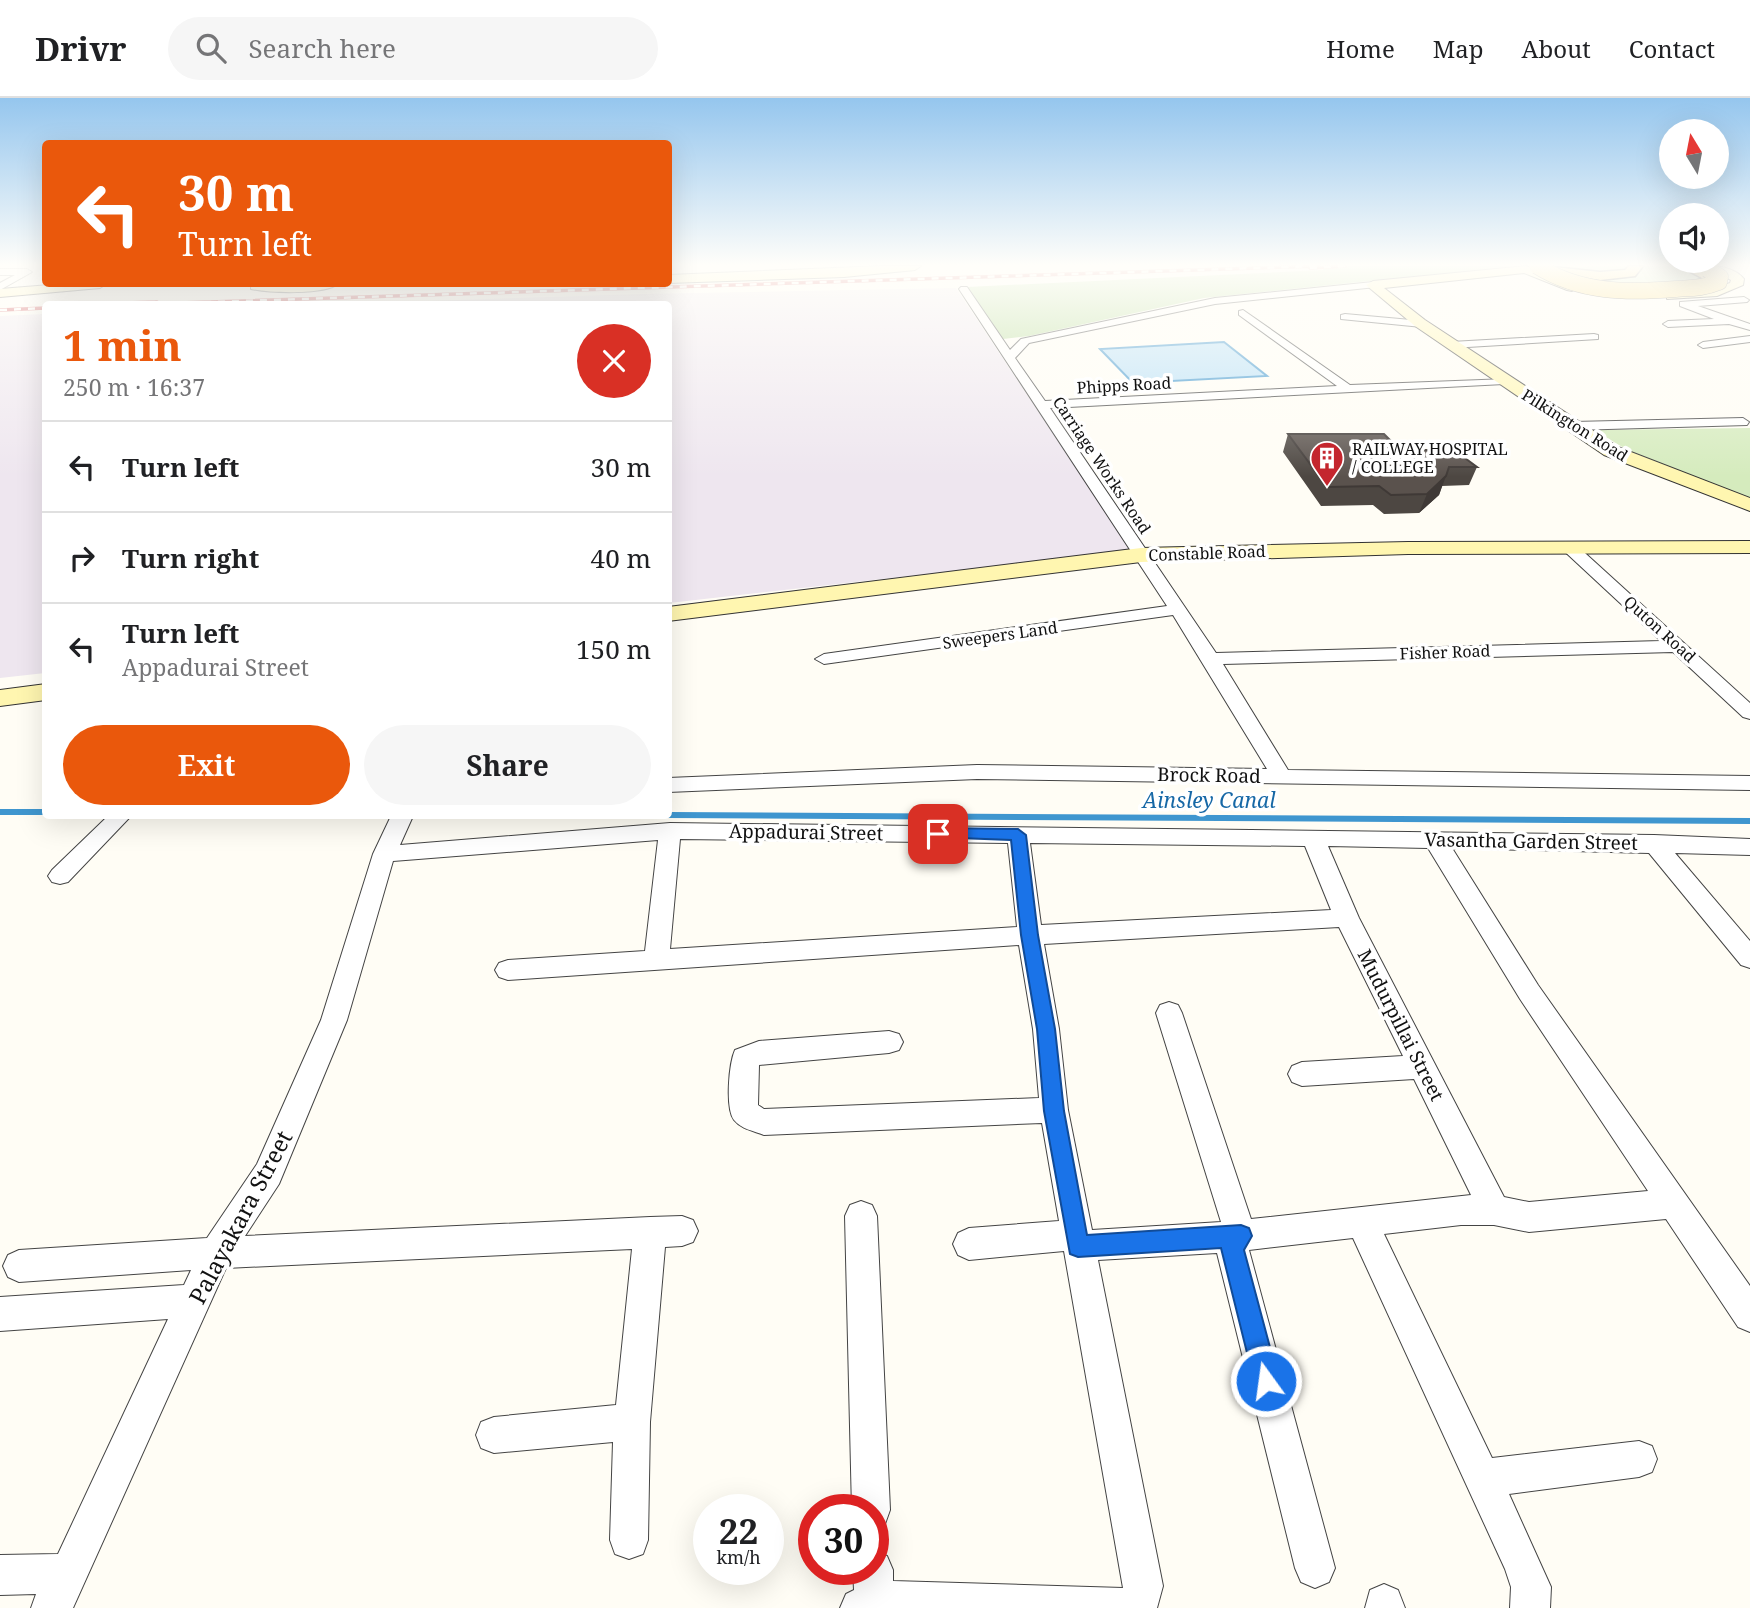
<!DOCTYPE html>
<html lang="en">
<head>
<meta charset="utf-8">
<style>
	body { margin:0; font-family:"Noto Serif",serif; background:#f6f6f6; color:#202124; height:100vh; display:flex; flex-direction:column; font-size:26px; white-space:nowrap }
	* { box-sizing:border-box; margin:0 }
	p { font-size:23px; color:#757577 }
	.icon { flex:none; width:38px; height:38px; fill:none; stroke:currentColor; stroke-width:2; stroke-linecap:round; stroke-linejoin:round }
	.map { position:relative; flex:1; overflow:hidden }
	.details { position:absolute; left:42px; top:203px; width:630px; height:518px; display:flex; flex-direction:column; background:#fff; border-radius:7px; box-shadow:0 7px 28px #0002 }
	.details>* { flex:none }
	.banner { position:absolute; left:42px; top:42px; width:630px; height:147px; border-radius:7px; box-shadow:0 7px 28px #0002; background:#ea580c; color:#fff; overflow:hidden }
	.needle { width:46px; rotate:350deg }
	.fabs { position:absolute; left:1659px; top:21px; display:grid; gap:14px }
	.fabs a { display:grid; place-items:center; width:70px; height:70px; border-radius:50%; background:#fff; box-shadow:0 7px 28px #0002; font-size:35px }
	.speed { position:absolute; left:693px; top:1396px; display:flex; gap:14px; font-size:35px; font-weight:700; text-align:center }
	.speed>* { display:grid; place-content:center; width:91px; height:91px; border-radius:50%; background:#fff; box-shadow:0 7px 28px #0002; line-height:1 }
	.speed small { font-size:18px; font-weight:400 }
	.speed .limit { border:10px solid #d22; background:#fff; color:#111 }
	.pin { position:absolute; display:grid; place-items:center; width:60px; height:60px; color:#fff; margin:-30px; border-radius:14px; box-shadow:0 4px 10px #0006 }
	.me { position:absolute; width:77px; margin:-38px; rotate:346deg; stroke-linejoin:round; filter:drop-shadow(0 0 5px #0008) }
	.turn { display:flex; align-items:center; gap:24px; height:147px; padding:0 21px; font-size:32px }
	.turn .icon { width:91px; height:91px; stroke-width:2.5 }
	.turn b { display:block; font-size:49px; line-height:60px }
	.round { display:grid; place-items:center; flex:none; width:74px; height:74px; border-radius:37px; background:#f6f6f6 }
	.overview { display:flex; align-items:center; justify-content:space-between; height:119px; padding:0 21px }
	h1 { font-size:42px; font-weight:700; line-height:52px; color:#ea580c }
	.action { display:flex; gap:14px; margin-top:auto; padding:14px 21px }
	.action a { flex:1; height:80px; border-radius:42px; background:#ea580c; color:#fff; font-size:28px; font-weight:700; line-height:80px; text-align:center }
	.action a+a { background:#f6f6f6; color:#202124 }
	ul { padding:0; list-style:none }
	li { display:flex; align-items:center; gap:21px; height:91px; padding:0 21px; border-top:2px solid #e0e0e0 }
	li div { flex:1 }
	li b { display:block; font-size:26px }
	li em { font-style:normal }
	header { display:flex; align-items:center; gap:42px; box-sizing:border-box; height:98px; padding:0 35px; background:#fff; border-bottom:2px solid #e0e0e0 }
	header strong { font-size:33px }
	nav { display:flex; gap:38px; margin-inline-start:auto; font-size:24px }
	.search { width:490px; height:63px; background:#f6f6f6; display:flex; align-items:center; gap:18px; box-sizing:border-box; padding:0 24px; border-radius:38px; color:#757577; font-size:26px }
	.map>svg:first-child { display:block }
	.industrial { fill:#eee6ef }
	.green { fill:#d5ebbd }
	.forest { fill:#b9dc9c }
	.water { fill:#b9e0f7; stroke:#3f96cf; stroke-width:2 }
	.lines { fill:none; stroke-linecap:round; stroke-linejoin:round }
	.stream { stroke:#3f96cf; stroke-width:6 }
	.street-casing { stroke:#444; stroke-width:2 }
	.secondary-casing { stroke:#333; stroke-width:2 }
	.primary-casing { stroke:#222; stroke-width:3 }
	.street { fill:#fff; fill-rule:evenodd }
	.secondary { fill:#fff6b0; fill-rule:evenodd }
	.primary { fill:#f9d66b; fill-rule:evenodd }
	.rail-casing { stroke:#c4262e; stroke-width:3.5 }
	.rail { stroke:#fff; stroke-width:2.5; stroke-dasharray:7; stroke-linecap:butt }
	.primary-bridge-casing { stroke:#222; stroke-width:17; stroke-linecap:butt }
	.primary-bridge { stroke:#f9d66b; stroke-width:16 }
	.wall { fill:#4d4742 }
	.shaded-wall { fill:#3f3936 }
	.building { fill:#5a524d; stroke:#3f3936; stroke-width:2 }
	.route { fill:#1a73e8; stroke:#114b97; stroke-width:2 }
	.labels { text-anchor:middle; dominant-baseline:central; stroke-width:7; stroke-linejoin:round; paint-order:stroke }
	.far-street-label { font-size:16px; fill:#111; stroke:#fff }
	.far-poi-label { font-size:16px; fill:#111; stroke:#fff; text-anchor:start }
	.street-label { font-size:19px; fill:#111; stroke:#fff }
	.water-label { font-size:21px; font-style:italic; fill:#1768a6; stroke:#fff }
	.near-street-label { font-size:23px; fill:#111; stroke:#fff }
</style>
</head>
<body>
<header>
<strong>Drivr</strong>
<div class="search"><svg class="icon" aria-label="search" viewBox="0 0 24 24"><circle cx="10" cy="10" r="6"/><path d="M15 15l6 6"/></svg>Search here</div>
<nav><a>Home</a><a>Map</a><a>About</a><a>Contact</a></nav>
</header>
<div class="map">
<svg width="1750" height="1510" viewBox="0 0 1750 1510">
	<rect width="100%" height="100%" fill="#fffdf5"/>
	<!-- industrial -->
	<path class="industrial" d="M956 190 1131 453 669 505 668 206H334L643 196Z
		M45 216V575L0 580V218Z"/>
	<!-- green -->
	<path class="green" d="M1598 168H1682L1704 180 1702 182 1616 191 1555 171Z
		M1750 330V403L1634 356 1594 332Z"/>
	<!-- forest -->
	<path class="forest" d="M1354 168H1515L1204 200 1029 238 1003 241 967 189 1323 172 1322 169Z"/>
	<!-- water -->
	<path class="water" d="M1224 244 1267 278 1133 285 1100 251Z"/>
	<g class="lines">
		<!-- stream -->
		<path class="stream" d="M0 714H46
			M668 717 1750 723"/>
		<defs>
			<path id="street" d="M0 171H27L32 174 0 192V185L15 177H0Z
				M1373 184 1376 185V189L1215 206 1029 245 1015 260 1045 303 1337 288 1239 217V213L1243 212 1350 287 1508 281 1510 283 1504 286 1050 310 1216 555 1661 543 1563 452 1561 449 1569 444 1575 446 1750 605V621L1743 619 1673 554 1223 566 1288 672 1750 678V692L977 681 668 694V680L977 667 1267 671 1173 517 824 566 815 561 824 556 1167 508 959 191 961 189H967L1010 252 1021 241 1215 200Z
				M1744 199 1749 202 1747 204 1698 208 1750 226V232L1729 226 1668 229 1663 226 1668 223 1714 221 1680 208V204Z
				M1345 216 1422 223 1427 226 1422 229 1341 221V217Z
				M1594 236 1598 237V241L1451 250 1446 247 1451 244Z
				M1750 238V244L1703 250 1698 247 1703 244Z
				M1743 320 1749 324 1747 327 1573 332 1567 328 1573 324Z
				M108 718H131L68 784 60 786 52 784 48 778 52 772Z
				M391 718H413L400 747 670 725 1654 737 1750 741V757L1675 755 1750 843V870L1741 867 1649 755 1452 750 1538 887 1750 1188V1234L1738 1229 1666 1121 1529 1134 1494 1127H1461L1384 1136 1492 1360 1639 1343 1652 1348 1657 1361 1652 1374 1639 1379 1509 1396 1551 1489 1550 1510H1510L1511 1489 1505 1471 1353 1140 1249 1152 1335 1470 1329 1484 1315 1490 1301 1484 1295 1470 1217 1155 1098 1162 1163 1488 1157 1510H840L846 1496 854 1492 853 1472H873V1452L887 1458 893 1472V1483L1123 1490 1064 1153 969 1162 958 1157 953 1146 958 1135 969 1130 1059 1123 1042 1025 764 1037C754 1033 741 1031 734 1022 725 1010 729 965 735 952L759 943 889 933 899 936 903 944 899 952 889 955 759 967 758 1007 764 1011 1039 1000 1033 931 1019 847 508 882 499 879 495 872 499 865 508 862 645 853 658 742 393 763 347 922 279 1086 245 1138 650 1119 682 1118 693 1122 698 1133 693 1144 682 1148 665 1149 650 1324 648 1442 643 1456 629 1461 615 1456 610 1442 613 1344 494 1355 481 1350 476 1337 481 1324 494 1319 616 1307 632 1151 226 1170 73 1510H31L36 1496 0 1497V1457L58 1456 168 1221 0 1233V1199L184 1187 191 1172 19 1184 8 1179 3 1168 8 1157 19 1152 207 1140 257 1066 321 922 373 756ZM680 741 1008 745 1017 829 670 851ZM1030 745 1305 748 1331 812 1041 827ZM1328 748 1428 750 1520 901 1648 1093 1529 1104 1504 1099 1359 820ZM1339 829 1403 958 1302 964 1292 968 1288 976 1292 984 1302 988 1414 981 1471 1097 1251 1121 1182 915 1178 907 1169 904 1160 907 1156 915 1221 1124 1092 1132 1068 1012 1059 931 1044 846Z
				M861 1103 872 1107 877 1118 890 1412 885 1426 873 1430V1412H852L845 1118 850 1107Z
				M1384 1486 1398 1492 1405 1510H1365L1370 1492Z"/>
			<path id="secondary" d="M881 168H921L915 172 844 179 668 185V177Z
				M1526 168 1579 189 1572 193 1567 192 1524 175 1384 190 1425 222 1618 349 1750 400V413L1604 357 1415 228 1366 187 1373 183Z
				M1704 168C1718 167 1735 170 1744 181L1743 187 1717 198 1667 201V195L1715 190 1730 185 1731 182Z
				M62 186H106L100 190 0 199V191Z
				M251 186H338C324 197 270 195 251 191Z
				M1750 443V455L1408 456 1141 464 668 523V509L1141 450 1408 444Z
				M46 586V602L0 608V592Z"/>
			<path id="primary" d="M1545 168 1600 174 1625 172 1629 168H1643L1635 178 1600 182 1545 173Z
				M1679 168H1697L1721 180 1715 187 1683 191 1681 188 1683 185 1704 181Z"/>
		</defs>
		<!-- street casing -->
		<use href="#street" class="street-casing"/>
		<!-- secondary casing -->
		<use href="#secondary" class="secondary-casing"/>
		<!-- primary casing -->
		<use href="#primary" class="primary-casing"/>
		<!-- street -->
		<use href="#street" class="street"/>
		<!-- secondary -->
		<use href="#secondary" class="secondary"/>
		<!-- primary -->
		<use href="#primary" class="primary"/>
		<defs>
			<path id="rail" d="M1310 170 1345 168
				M47 206 100 205
				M92 206 157 204
				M148 206 1319 168
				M0 212 46 210"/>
		</defs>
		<!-- rail casing -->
		<use href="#rail" class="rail-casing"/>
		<!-- rail -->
		<use href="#rail" class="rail"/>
		<defs>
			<path id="primary-bridge" d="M1537 168C1581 195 1626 195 1676 191 1691 190 1705 190 1719 184L1720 179 1707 171"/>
		</defs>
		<!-- primary-bridge casing -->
		<use href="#primary-bridge" class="primary-bridge-casing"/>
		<!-- primary-bridge -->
		<use href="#primary-bridge" class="primary-bridge"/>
	</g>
	<!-- wall -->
	<path class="wall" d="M1288 336 1477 369 1469 387 1442 388 1439 397 1419 415 1384 416 1373 407 1321 408 1283 354Z"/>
	<!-- shaded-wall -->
	<path class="shaded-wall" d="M1446 378 1439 397 1419 415 1427 396Z"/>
	<!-- building -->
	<path class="building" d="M1288 336H1384L1400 352H1454L1477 369H1449L1446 378 1427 396 1391 397 1379 388 1327 389Z"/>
	<!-- sky -->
	<linearGradient id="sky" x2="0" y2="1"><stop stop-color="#95c6ee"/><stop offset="0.44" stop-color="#fffefa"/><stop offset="1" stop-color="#fffefa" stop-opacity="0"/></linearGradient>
	<rect width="1750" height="379" fill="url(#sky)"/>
	<!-- route -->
	<path class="route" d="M938 730 1018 731 1026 737 1038 837 1055 931 1064 1013 1087 1137 1241 1127 1249 1130 1252 1138 1244 1152 1279 1283 1275 1291 1266 1295 1258 1291 1254 1283 1221 1150 1078 1159 1070 1156 1044 1013 1037 931 1021 837 1011 742 932 739 930 736Z"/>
	<!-- icons -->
	<defs>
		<symbol id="building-pin" viewBox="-11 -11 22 30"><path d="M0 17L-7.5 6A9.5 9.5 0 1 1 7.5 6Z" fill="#c4262e" stroke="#fff"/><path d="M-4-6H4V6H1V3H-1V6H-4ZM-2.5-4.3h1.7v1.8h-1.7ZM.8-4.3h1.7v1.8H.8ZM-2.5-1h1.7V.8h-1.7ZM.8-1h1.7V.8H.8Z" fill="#fff"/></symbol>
	</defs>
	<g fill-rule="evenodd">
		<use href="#building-pin" x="1308" y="341" width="38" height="52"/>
	</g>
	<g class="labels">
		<!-- far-street labels -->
		<g class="far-street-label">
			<text transform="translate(1124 287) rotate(-3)">Phipps Road</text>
			<text transform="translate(1575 327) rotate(32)">Pilkington Road</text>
			<text transform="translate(1102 367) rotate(56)">Carriage Works Road</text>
			<text transform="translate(1207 455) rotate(-2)">Constable Road</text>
			<text transform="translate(1660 531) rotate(42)">Quton Road</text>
			<text transform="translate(1000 537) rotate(-8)">Sweepers Land</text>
			<text transform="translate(1445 554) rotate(-2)">Fisher Road</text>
		</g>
		<!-- far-poi labels -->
		<g class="far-poi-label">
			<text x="1352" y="351">RAILWAY HOSPITAL<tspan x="1352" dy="18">/ COLLEGE</tspan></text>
		</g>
		<!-- street labels -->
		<g class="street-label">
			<text transform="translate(1209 677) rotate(1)">Brock Road</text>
			<text transform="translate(806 734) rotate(1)">Appadurai Street</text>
			<text transform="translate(1531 743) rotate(1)">Vasantha Garden Street</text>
			<text transform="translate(1401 927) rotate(63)">Mudurpillai Street</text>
		</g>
		<!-- water labels -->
		<g class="water-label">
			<text x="1209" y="702">Ainsley Canal</text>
		</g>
		<!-- near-street labels -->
		<g class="near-street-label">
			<text transform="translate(240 1119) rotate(-62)">Palayakara Street</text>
		</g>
	</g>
</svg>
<div class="fabs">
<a><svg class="needle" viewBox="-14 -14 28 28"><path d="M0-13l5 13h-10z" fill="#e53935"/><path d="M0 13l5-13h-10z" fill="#757577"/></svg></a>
<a><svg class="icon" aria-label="sound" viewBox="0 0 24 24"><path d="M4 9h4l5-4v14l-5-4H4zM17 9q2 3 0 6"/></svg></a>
</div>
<div class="speed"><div>22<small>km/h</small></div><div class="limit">30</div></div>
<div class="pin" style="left:938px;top:736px;background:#d93025"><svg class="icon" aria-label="arrive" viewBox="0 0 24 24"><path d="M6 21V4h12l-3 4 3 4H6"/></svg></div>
<svg class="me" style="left:1266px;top:1283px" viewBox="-20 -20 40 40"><circle r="17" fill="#1a73e8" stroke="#fff" stroke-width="3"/><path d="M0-11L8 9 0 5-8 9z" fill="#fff"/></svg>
<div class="banner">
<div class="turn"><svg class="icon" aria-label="left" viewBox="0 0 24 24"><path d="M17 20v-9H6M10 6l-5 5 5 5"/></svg><div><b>30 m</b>Turn left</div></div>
</div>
<section class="details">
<div class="overview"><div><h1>1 min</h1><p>250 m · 16:37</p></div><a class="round" style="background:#d93025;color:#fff"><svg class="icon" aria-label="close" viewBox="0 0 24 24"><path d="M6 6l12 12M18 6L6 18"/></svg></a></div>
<ul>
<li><svg class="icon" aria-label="left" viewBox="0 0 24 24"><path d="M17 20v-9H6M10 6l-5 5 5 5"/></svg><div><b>Turn left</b></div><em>30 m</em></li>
<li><svg class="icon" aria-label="right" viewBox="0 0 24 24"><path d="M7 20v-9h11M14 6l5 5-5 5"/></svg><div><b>Turn right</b></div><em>40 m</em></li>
<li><svg class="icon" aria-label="left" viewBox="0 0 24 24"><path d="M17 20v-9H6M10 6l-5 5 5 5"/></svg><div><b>Turn left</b><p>Appadurai Street</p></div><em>150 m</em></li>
</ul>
<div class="action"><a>Exit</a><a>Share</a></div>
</section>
</div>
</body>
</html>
